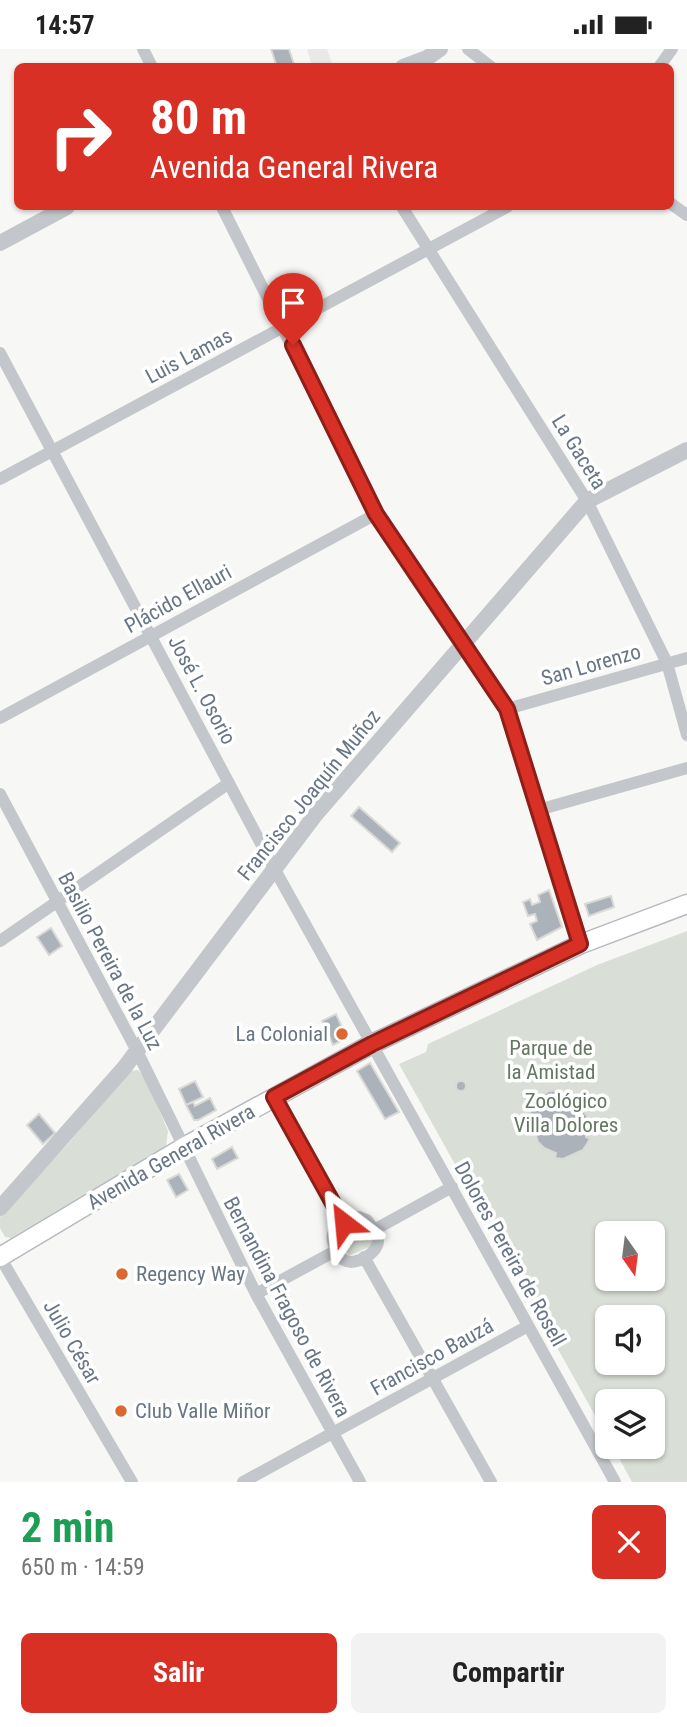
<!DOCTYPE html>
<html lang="es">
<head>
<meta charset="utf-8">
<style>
	body { margin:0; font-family:"Roboto Condensed",sans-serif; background:#f2f2f2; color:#222; height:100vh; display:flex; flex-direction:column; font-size:26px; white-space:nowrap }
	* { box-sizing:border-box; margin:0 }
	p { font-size:23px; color:#767676 }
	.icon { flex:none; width:38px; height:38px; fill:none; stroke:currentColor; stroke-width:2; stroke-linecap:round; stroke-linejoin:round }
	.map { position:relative; height:1433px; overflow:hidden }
	.side { display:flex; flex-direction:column; background:#fff; flex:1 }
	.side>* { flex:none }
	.guide { position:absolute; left:14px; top:14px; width:660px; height:147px; border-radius:10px; box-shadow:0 2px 5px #0004; background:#d93025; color:#fff; overflow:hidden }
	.needle { width:46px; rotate:166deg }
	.buttons { position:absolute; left:595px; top:1172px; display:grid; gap:14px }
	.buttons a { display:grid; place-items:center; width:70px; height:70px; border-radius:10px; background:#fff; box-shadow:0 2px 5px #0004; font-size:35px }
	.pin { position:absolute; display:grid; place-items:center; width:60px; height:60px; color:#fff; margin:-72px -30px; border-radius:50% 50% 50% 0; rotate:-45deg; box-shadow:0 0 7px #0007 }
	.pin .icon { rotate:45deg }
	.me { position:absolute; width:77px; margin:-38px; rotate:331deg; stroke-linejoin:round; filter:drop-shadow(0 0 5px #0008) }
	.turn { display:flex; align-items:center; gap:24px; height:147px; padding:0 21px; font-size:32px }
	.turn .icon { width:91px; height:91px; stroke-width:2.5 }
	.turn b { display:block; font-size:49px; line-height:60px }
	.round { display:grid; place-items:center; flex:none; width:74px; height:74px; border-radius:10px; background:#f2f2f2 }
	.head { display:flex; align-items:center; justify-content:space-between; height:119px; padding:0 21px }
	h1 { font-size:42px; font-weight:700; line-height:52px; color:#1e9e55 }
	.primary-button { display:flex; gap:14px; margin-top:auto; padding:14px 21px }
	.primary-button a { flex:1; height:80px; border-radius:10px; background:#d93025; color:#fff; font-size:28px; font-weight:700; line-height:80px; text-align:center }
	.primary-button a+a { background:#f2f2f2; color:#222 }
	.status { display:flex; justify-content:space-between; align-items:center; height:49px; padding:0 35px; background:#fff; direction:ltr }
	.status svg { height:19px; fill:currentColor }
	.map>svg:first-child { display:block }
	.built { fill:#e8e9e8 }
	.green { fill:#d9ded6; fill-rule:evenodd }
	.building { fill:#acb2b9; stroke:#d9d9d7; stroke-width:2 }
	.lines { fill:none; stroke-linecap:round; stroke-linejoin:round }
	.secondary-casing { stroke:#b6babf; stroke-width:21 }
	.minor { stroke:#c3c6ca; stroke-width:12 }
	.tertiary { stroke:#c3c6ca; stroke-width:16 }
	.secondary { stroke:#fff; stroke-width:18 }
	.route-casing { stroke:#8d1f18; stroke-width:18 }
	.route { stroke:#d93025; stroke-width:12 }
	.poi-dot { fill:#dc6731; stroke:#fff; stroke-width:2.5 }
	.labels { text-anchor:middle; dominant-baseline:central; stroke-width:7; stroke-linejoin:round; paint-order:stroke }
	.street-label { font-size:21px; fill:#687585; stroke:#fff }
	.poi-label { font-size:21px; fill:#687585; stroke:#fff; text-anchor:start }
	.park-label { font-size:21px; fill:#657763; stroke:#fff }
</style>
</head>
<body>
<div class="status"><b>14:57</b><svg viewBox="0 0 49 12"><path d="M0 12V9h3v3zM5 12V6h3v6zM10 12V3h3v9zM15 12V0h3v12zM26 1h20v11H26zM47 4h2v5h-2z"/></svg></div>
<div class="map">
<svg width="687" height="1433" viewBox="0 0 687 1433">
	<rect width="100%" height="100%" fill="#f7f8f5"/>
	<!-- built -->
	<path class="built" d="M307 0H327L333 17H312Z"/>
	<!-- green -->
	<path class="green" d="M687 882V1433H632L613 1398H653V1353H607V1388L399 1015 426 1003 428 995 597 916ZM607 1185H653V1230H607ZM607 1269H653V1314H607Z
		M138 1021 145 1028 168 1082 166 1097 11 1189 5 1188 0 1179V1168L68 1095 130 1022Z
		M359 1174 364 1175 372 1192 371 1197 349 1207 338 1189 339 1184Z"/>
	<!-- building -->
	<path class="building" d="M271 0H289L295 18H277Z
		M359 758 400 794 392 803 351 767Z
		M549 841 562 878 537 891 530 875 537 872 535 865 528 867 523 853 530 850 532 856 540 853 538 846Z
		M611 847 614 858 589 867 585 855Z
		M51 879 62 897 49 906 37 888Z
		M336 965 347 989 333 996 322 972Z
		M370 1014 399 1063 385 1070 357 1022Z
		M456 1037a5 5 0 1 1 10 0a5 5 0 1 1-10 0Z
		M195 1032 203 1048 186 1056 179 1040Z
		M560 1041 580 1048 577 1054 587 1067 588 1075 586 1088 590 1090 583 1101 563 1110 555 1109 556 1104 544 1099 538 1093 533 1077H527V1069L536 1053 535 1051 549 1042Z
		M210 1049 216 1061 198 1071H194L186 1056 193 1053 195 1057Z
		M39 1065 55 1084 43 1095 27 1076Z
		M232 1098 238 1109 217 1120 212 1110Z
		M179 1125 188 1141 176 1148 167 1131Z"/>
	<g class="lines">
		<defs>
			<path id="secondary" d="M0 1208 184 1098 372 995 581 895 687 855"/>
		</defs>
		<!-- secondary casing -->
		<use href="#secondary" class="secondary-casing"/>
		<!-- minor -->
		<path class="minor" d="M143 0 152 18
			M468 0 491 18
			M659 18 672 0
			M670 154 687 166
			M222 158 376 465 507 660 581 895
			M402 158 587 452 667 614 687 686
			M0 304 274 819 615 1433
			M0 430 507 158
			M507 660 687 609
			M0 669 376 465
			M0 745 137 1002 256 1245 360 1433
			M538 761 687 719
			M0 892 229 734
			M274 1048 344 1174
			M359 1168 367 1171C371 1177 377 1184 378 1191 379 1204 355 1218 344 1211 341 1209 339 1205 337 1202 325 1182 339 1173 359 1168Z
			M374 1181 452 1138
			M0 1208 132 1433
			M364 1208 491 1433
			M256 1245 337 1201
			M243 1433 528 1277"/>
		<!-- tertiary -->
		<path class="tertiary" d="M403 18 427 9 440 0
			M0 194 67 158
			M0 1159 124 1019 316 765 587 452 687 401"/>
		<!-- secondary -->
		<use href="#secondary" class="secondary"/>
	</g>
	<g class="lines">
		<defs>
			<path id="route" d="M293 296 376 465 507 660 580 895 372 995 274 1048 344 1174"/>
		</defs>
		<!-- route casing -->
		<use href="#route" class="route-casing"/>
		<!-- route -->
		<use href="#route" class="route"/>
	</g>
	<!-- markers -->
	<g class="poi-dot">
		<circle cx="342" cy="985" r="7"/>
		<circle cx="122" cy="1225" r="7"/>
		<circle cx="121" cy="1362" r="7"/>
	</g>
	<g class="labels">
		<!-- street labels -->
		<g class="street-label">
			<text transform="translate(189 307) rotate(-28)">Luis Lamas</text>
			<text transform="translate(579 403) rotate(58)">La Gaceta</text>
			<text transform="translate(178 550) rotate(-29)">Plácido Ellauri</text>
			<text transform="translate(591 616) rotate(-16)">San Lorenzo</text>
			<text transform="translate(202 641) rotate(62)">José L. Osorio</text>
			<text transform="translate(309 746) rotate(-51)">Francisco Joaquín Muñoz</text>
			<text transform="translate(110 912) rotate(62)">Basilio Pereira de la Luz</text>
			<text transform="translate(171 1108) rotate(-30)">Avenida General Rivera</text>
			<text transform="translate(510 1205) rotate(61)">Dolores Pereira de Rosell</text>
			<text transform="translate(287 1258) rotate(62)">Bernandina Fragoso de Rivera</text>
			<text transform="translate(72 1293) rotate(60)">Julio César</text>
			<text transform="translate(432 1308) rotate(-29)">Francisco Bauzá</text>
		</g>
		<!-- poi labels -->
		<g class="poi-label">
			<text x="328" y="985" text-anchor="end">La Colonial</text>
			<text x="136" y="1225">Regency Way</text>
			<text x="135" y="1362">Club Valle Miñor</text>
		</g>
		<!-- park labels -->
		<g class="park-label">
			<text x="551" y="999">Parque de<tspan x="551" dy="24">la Amistad</tspan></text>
			<text x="566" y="1052">Zoológico<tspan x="566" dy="24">Villa Dolores</tspan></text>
		</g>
	</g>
</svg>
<div class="buttons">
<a><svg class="needle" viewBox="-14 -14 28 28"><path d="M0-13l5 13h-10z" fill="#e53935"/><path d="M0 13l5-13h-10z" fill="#767676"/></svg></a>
<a><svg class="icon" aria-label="sound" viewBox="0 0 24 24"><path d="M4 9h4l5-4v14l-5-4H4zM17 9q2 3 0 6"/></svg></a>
<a><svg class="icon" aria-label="layers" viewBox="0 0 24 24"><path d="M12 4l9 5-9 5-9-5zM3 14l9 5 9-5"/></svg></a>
</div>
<div class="pin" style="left:293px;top:296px;background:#d93025"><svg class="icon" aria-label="arrive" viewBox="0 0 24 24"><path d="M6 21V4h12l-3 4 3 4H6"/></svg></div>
<svg class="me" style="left:344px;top:1174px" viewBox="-20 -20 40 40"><path d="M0-17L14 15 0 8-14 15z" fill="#d93025" stroke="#fff" stroke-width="4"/></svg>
<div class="guide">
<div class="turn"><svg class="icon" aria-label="right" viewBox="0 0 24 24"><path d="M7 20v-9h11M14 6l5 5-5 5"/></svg><div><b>80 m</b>Avenida General Rivera</div></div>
</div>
</div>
<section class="side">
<div class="head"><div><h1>2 min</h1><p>650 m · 14:59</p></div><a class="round" style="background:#d93025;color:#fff"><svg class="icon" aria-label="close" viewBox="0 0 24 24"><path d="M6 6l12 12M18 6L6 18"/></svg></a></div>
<div class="primary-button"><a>Salir</a><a>Compartir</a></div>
</section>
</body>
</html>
